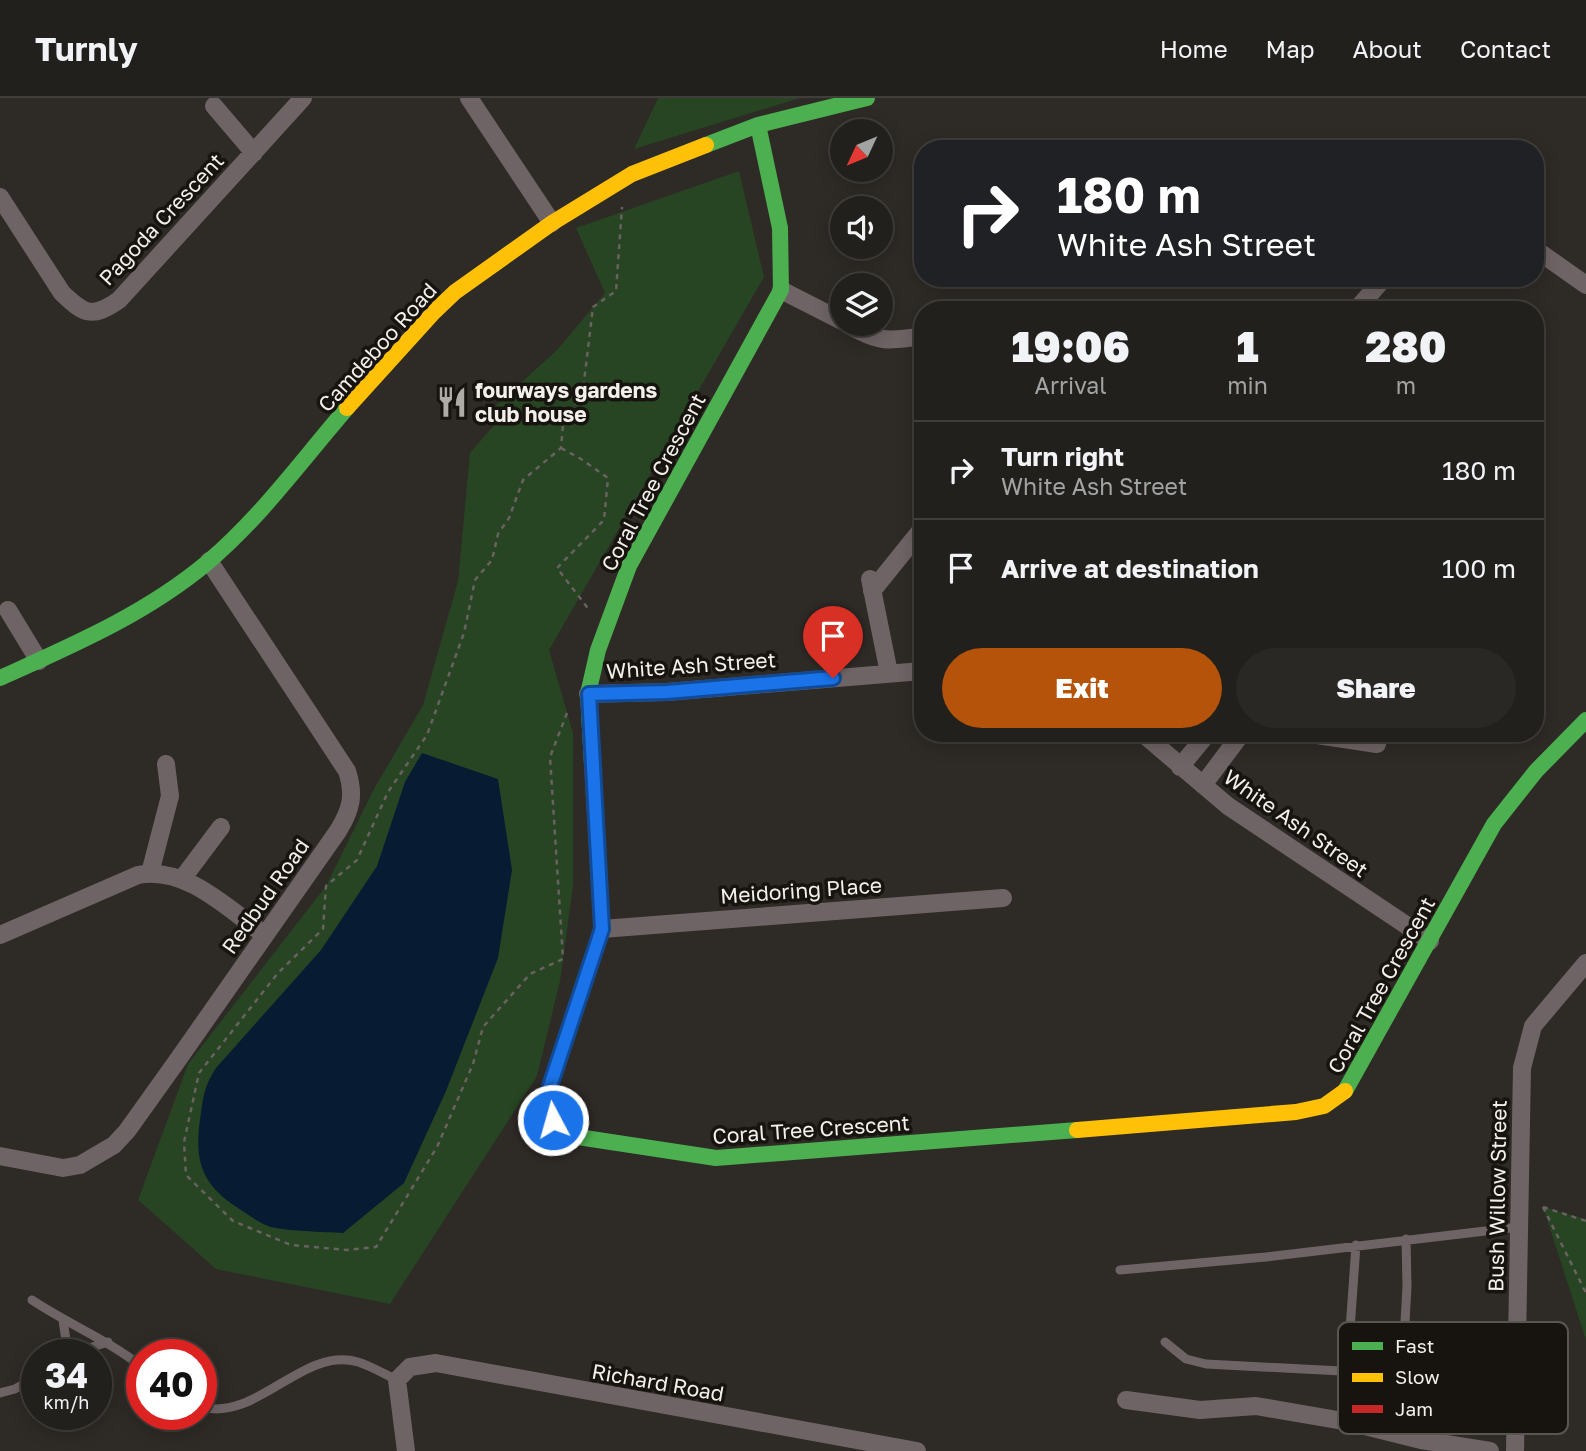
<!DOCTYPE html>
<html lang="en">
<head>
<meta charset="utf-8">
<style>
	body { margin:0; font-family:"Golos Text",sans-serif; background:#2a2825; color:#f1f3f6; height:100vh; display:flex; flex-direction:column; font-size:26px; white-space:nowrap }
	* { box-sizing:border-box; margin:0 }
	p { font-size:23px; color:#a2a3a3 }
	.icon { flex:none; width:38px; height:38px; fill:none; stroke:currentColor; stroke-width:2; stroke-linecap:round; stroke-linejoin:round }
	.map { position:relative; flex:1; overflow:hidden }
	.side { position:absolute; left:914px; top:203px; width:630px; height:441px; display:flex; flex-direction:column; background:#22201c; border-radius:28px; box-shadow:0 4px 18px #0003,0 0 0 2px #3f3e3b }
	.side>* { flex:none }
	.hud { position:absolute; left:914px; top:42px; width:630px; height:147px; border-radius:28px; box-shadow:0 4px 18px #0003,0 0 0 2px #3f3e3b; background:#202124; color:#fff; overflow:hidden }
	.needle { width:46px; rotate:226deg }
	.tools { position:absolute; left:830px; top:21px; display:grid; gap:14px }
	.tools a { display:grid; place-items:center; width:63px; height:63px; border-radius:50%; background:#22201c; box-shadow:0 4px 18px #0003,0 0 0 2px #3f3e3b; font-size:35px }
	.speed { position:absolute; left:21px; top:1241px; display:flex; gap:14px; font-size:35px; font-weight:700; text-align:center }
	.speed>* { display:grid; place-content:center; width:91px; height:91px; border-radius:50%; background:#22201c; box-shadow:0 4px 18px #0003,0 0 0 2px #3f3e3b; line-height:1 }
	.speed small { font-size:18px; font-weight:400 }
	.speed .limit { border:10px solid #d22; background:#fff; color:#111 }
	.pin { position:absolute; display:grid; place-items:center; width:60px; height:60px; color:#fff; margin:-72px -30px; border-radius:50% 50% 50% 0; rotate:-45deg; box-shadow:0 0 7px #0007 }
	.pin .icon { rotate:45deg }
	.me { position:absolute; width:77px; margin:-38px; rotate:354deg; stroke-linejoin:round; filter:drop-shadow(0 0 5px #0008) }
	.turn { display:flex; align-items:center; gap:24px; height:147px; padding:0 28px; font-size:32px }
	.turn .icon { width:91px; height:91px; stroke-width:2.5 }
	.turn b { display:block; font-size:49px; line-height:60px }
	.eta { display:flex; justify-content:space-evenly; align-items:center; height:119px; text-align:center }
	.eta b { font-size:42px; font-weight:800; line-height:49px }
	.action { display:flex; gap:14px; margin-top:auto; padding:14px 28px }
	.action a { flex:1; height:80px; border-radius:42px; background:#b45309; color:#fff; font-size:28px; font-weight:800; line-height:80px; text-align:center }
	.action a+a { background:#2a2825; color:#f1f3f6 }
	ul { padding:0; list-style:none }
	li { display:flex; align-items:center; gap:21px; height:98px; padding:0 28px; border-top:2px solid #3f3e3b }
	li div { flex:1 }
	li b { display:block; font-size:26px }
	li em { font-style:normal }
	header { display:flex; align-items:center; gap:42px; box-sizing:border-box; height:98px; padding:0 35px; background:#22201c; border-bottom:2px solid #3f3e3b }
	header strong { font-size:33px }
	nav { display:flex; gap:38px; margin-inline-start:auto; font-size:24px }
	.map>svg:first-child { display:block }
	.green { fill:#274522 }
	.water { fill:#071b33 }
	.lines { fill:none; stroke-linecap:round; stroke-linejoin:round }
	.path { stroke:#6a6162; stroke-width:2.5; stroke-dasharray:5 5; stroke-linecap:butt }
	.lane { stroke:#6f6465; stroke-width:9 }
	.street { stroke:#6f6465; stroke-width:18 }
	.fast { stroke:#4caf50; stroke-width:16 }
	.slow { stroke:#ffc107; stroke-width:16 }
	.jam { stroke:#c62828; stroke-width:16 }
	.route-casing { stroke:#114b97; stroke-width:18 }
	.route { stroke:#1a73e8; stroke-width:12 }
	.labels { text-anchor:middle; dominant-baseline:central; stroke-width:7; stroke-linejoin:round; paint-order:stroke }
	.street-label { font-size:21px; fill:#f3efea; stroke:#171410 }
	.poi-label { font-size:21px; font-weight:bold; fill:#f3efea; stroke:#171410; text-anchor:start }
	.key { fill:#171410; stroke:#595651; stroke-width:2 }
	.key-label { font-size:19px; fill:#f3efea }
</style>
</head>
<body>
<header>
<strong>Turnly</strong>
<nav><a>Home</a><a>Map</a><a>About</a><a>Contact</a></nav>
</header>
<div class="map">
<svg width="1586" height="1353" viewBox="0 0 1586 1353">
	<rect width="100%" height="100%" fill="#2e2a26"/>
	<!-- green -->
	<path class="green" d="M658 0H800L634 51Z
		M739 73 764 179 549 552 573 635V788L560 883 537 978 390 1206 216 1171 138 1102 188 966 326 788 374 691 423 607 458 483 470 355 501 319 492 311 557 252 605 195 576 130Z
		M1543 1109 1586 1121V1242Z"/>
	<!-- water -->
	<path class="water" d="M422 655 498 681 512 772 498 860 446 993 404 1085 343 1135C326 1134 281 1133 268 1128 260 1125 252 1119 244 1114 201 1088 193 1064 201 1015 203 997 206 985 216 970L321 852 377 768 405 684Z"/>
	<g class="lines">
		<!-- path -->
		<path class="path" d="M561 350 581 361 608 380 604 422 557 470 590 513
			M567 615 550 659 563 861 530 876 483 929 473 966 437 1049 376 1149 347 1152 291 1147 233 1123 186 1077 184 1044 199 975 278 875 323 831 326 788 357 762 388 694 427 637 464 535 475 482 492 462 498 436 509 420 523 382 561 350 563 327 583 292 593 209 616 193 622 109
			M1543 1109 1586 1195
			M1543 1109 1586 1123"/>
		<!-- lane -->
		<path class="lane" d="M1120 1172 1266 1159 1519 1129
			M32 1202C68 1226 108 1242 142 1269
			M63 1222 68 1256
			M1165 1244 1186 1261 1206 1266 1379 1275 1393 1273 1403 1261 1407 1188 1406 1141
			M70 1256 108 1244
			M1347 1274 1356 1147
			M0 1295 15 1291 37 1278
			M201 1309C258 1324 302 1248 358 1264 371 1268 384 1276 397 1282"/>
		<!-- street -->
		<path class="street" d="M469 0 552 125
			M214 8 254 55
			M0 99 62 195C84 216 92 221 119 202L303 0
			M1535 151 1586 187
			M781 192 842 223
			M1356 212 1384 180
			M847 226C877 244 888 244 922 238
			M870 481 889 575
			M872 493 922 431
			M8 512 39 563
			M588 596 667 594 922 573
			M1142 635 1228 708 1430 843
			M1304 635 1377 646
			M1180 669 1208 635
			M1203 687 1242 635
			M150 775 170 698 166 666
			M182 781 221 729
			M602 831 1003 800
			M0 837 138 777C187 768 228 811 265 837
			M0 1058 63 1070 80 1067 114 1047 127 1033 177 963 338 733C351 712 355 697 347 673L209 463
			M1126 1302 1200 1312 1256 1308 1349 1324 1421 1342 1490 1353
			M406 1353 397 1282 410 1269 436 1265 917 1353
			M1515 1353 1522 970 1533 928 1586 865"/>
		<!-- fast -->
		<path class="fast" d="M706 47 758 27 867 0
			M0 580C73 547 146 516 208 464 261 419 302 362 347 310
			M592 666 588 596 598 552 629 468 781 192 780 130 758 27
			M588 872 549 991C546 1019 552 1028 578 1039L716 1060 1077 1032
			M1345 993 1494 726 1536 673 1586 622"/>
		<!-- slow -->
		<path class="slow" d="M347 310 434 214 455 194 552 125 632 76 706 47
			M1077 1032 1296 1014 1324 1008 1345 993"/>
		<!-- jam -->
		<path class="jam" d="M588 872 602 831 592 666"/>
	</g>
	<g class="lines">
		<defs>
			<path id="route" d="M553 1022 547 1011 549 991 602 831 589 596 667 594 833 580"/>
		</defs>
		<!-- route casing -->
		<use href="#route" class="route-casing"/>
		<!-- route -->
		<use href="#route" class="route"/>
	</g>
	<!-- icons -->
	<defs>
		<symbol id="restaurant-bare" viewBox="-9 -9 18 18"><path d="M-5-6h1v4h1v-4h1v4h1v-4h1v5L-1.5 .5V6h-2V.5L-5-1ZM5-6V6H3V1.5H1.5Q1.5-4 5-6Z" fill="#aeaaa5" stroke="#171410" stroke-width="2.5" paint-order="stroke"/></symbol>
	</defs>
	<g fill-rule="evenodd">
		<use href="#restaurant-bare" x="430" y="282" width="44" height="44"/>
	</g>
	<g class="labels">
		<!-- street labels -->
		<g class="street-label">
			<text transform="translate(161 121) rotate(-47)">Pagoda Crescent</text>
			<text transform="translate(377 249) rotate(-48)">Camdeboo Road</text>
			<text transform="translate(653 384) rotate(-62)">Coral Tree Crescent</text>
			<text transform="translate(691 567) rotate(-4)">White Ash Street</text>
			<text transform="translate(1296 725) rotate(35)">White Ash Street</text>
			<text transform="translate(801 792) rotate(-4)">Meidoring Place</text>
			<text transform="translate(265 798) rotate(-55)">Redbud Road</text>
			<text transform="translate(1381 887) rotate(-61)">Coral Tree Crescent</text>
			<text transform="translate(811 1031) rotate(-4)">Coral Tree Crescent</text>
			<text transform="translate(1497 1098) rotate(-89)">Bush Willow Street</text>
			<text transform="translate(658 1284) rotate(10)">Richard Road</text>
		</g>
		<!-- poi labels -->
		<g class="poi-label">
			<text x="475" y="292">fourways gardens<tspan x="475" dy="24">club house</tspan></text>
		</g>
	</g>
	<!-- legend -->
	<rect x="1338" y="1224" width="230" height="112" rx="10" class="key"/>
	<rect x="1352" y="1244" width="31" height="8" fill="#4caf50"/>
	<rect x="1352" y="1275" width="31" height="9" fill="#ffc107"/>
	<rect x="1352" y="1307" width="31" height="8" fill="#c62828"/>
	<g class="key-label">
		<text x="1395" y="1255">Fast</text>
		<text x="1395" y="1286">Slow</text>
		<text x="1395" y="1318">Jam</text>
	</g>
</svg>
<div class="tools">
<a><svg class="needle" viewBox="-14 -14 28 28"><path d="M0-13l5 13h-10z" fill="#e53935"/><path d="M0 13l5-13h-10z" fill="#a2a3a3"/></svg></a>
<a><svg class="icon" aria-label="sound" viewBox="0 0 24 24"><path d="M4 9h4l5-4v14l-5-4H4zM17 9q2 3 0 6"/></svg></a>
<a><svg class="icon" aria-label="layers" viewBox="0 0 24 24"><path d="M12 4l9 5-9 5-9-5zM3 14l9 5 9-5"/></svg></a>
</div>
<div class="speed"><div>34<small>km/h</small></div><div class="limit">40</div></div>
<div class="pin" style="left:833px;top:580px;background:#d93025"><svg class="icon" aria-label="arrive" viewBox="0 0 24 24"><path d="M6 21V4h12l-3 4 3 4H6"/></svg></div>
<svg class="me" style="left:553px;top:1022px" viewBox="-20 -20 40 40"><circle r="17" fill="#1a73e8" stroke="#fff" stroke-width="3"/><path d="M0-11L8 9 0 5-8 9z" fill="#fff"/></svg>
<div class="hud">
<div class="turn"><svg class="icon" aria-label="right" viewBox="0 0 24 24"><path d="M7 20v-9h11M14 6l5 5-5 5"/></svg><div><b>180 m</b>White Ash Street</div></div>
</div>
<section class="side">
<div class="eta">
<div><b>19:06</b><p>Arrival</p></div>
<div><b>1</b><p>min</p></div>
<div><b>280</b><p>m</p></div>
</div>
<ul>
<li><svg class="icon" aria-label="right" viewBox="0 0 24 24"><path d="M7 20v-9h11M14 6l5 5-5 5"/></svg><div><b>Turn right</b><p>White Ash Street</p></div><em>180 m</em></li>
<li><svg class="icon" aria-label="arrive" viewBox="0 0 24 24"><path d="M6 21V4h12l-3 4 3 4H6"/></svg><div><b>Arrive at destination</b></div><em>100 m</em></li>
</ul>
<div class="action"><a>Exit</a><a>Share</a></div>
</section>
</div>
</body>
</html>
